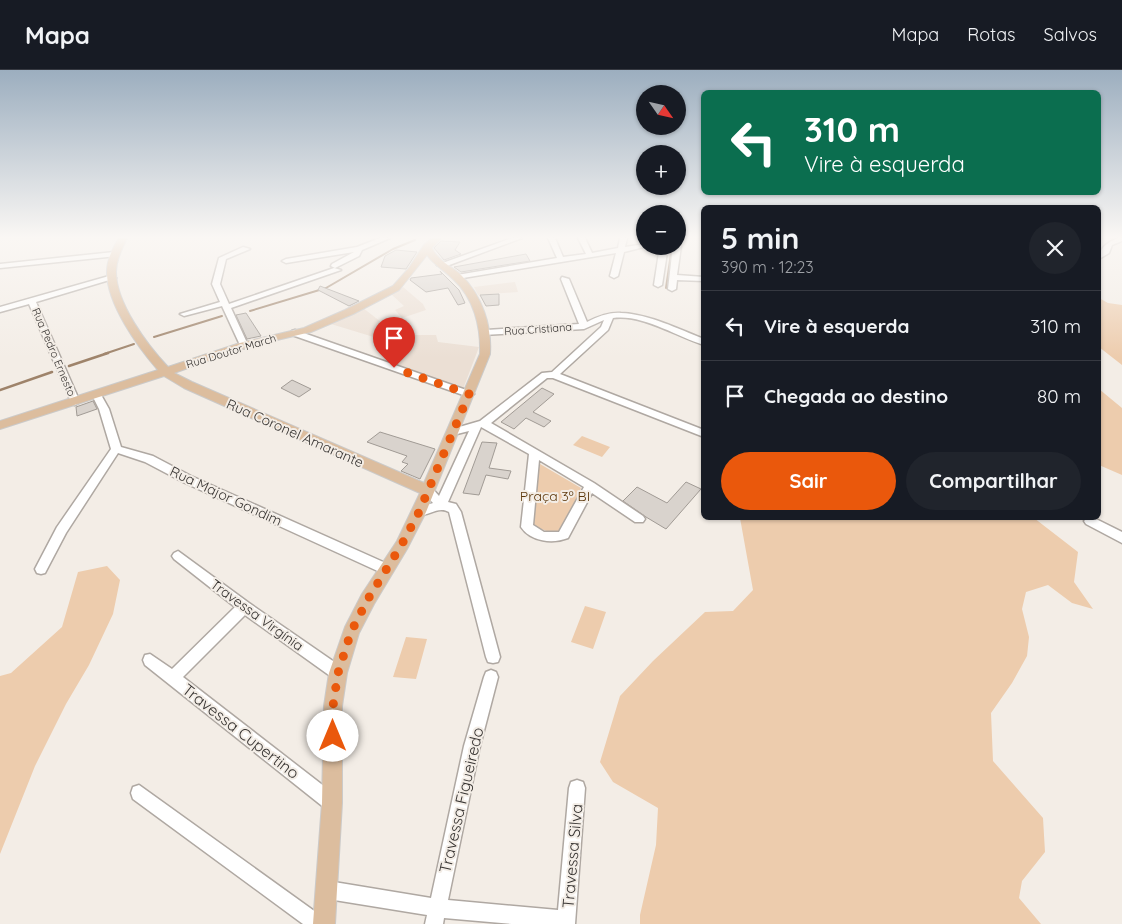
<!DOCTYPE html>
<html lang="pt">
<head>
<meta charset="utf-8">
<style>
	body { margin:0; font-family:Quicksand,sans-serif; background:#20242c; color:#f1f3f6; height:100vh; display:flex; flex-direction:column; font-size:19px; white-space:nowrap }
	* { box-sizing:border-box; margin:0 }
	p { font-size:16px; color:#9ea1a6 }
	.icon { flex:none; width:28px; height:28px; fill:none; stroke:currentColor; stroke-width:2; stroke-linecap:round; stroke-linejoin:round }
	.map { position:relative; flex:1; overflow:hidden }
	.sheet { position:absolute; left:701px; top:135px; width:400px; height:315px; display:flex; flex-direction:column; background:#171b24; border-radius:8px; box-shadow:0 1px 4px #0004 }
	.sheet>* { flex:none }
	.banner { position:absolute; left:701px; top:20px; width:400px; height:105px; border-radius:8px; box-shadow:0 1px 4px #0004; background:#0b6e4f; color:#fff; overflow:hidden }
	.needle { width:32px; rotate:124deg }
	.buttons { position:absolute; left:636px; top:15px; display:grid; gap:10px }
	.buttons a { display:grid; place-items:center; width:50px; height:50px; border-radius:50%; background:#171b24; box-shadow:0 1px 4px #0004; font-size:25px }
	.pin { position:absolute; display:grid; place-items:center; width:42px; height:42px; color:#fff; margin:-51px -21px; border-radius:50% 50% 50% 0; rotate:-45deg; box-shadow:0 0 5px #0007 }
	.pin .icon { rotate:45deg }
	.me { position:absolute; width:55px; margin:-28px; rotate:0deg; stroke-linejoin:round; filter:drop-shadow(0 0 4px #0008) }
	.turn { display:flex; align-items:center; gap:18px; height:105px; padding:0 20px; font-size:22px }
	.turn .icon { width:65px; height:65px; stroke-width:2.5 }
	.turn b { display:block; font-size:35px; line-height:42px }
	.round { display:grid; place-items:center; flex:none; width:52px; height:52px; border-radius:26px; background:#20242c }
	.head { display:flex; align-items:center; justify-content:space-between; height:85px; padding:0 20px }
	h1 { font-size:30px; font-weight:700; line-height:38px }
	.cta { display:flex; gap:10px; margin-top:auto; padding:10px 20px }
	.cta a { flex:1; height:58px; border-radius:30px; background:#ea580c; color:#fff; font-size:20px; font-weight:700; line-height:58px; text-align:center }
	.cta a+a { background:#20242c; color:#f1f3f6 }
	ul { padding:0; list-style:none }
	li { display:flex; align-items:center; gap:15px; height:70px; padding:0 20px; border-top:1px solid #363941 }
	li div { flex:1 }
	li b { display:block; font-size:19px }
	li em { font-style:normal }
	header { display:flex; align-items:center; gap:30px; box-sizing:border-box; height:70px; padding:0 25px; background:#171b24; border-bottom:1px solid #363941 }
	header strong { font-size:24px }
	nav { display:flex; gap:28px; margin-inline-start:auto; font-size:18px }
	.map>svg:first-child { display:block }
	.built { fill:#ebdfd4 }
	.green { fill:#edccad }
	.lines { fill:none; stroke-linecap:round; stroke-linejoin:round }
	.stream-far1 { stroke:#9e836a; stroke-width:2 }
	.stream { stroke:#9e836a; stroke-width:2.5 }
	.building { fill:#d9d3cd; stroke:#a19b95 }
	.minor-casing { stroke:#afa8a2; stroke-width:3 }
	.major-casing { stroke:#cbcac9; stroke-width:2 }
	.minor { fill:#fff; fill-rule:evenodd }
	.major { fill:#dcbd9e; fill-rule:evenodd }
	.route { stroke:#ea580c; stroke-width:9; stroke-dasharray:0 16.2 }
	.labels { text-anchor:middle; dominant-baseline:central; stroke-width:4; stroke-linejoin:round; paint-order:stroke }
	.far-street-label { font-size:11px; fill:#363331; stroke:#f3ede6 }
	.street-label { font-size:14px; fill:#363331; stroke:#f3ede6 }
	.park-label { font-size:14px; fill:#5d380c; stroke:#f3ede6 }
	.near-street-label { font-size:16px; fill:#363331; stroke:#f3ede6 }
</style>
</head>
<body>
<header>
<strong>Mapa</strong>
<nav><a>Mapa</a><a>Rotas</a><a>Salvos</a></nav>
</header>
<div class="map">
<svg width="1122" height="854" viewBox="0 0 1122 854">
	<rect width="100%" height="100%" fill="#f3ede6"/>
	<!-- built -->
	<path class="built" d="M515 212 518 222 478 225 474 217Z
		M403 217 423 234 426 240 402 248 395 240 404 236 391 224Z
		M363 238 385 255 403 265H436L438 272 479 277 463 319 394 295 413 279 331 254Z"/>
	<!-- green -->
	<path class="green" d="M1099 228 1108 233 1122 235V295L1099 277Z
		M1099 319 1122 338V405L1099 395Z
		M582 366 610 377 602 387 573 375Z
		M540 394 581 418 561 462 552 463 533 456 535 423Z
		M740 448H1034L1078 482 1074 512 1093 539 1072 533 1048 515 1026 522 1022 539 1029 567 1027 586 1012 613 991 643 993 691 1043 748 1045 782 1022 811 1019 828 1041 854H640V845L656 775 658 738 613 712 600 692 620 626 653 591 705 542 733 541 753 520Z
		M107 496 120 510 113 544 89 595 66 634 35 696 0 784V606L11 603 62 557 78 502Z
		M585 536 606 542 593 579 571 572Z
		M406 567 427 569 416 609 393 607Z"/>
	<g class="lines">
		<!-- stream-far1 -->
		<path class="stream-far1" d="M666 218 672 176
			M250 241 326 218 393 179 415 170
			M154 267 222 246
			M104 284 134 274"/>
		<!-- stream -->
		<path class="stream" d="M69 296 108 283
			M0 320 52 302"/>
	</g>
	<!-- building -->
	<path class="building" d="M441 171 460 172 455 180 461 184 444 190 434 178Z
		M396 180 417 182 406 199 381 197 385 186Z
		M526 184 530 191 461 202 454 197Z
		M440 201 459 220 465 233 458 235 448 218 426 222 410 210 411 208 442 204Z
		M320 216 359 231 349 236 318 220Z
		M499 224V235L486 236 480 225Z
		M246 243 261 266 247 269 236 245Z
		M292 310 311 319 299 327 281 318Z
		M542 318 554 324 533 342 551 351 544 357 526 348 514 359 501 352Z
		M93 331 97 339 77 346 76 337Z
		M380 362 435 379 420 409 401 401 408 394 402 392 407 386 367 372Z
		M482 372 497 373 489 398 511 401 508 409 486 405 479 425 463 423Z
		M686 412 701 419 666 459 646 447 623 431 637 417 667 433Z"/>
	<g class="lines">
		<defs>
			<path id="minor" d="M380 168H390L362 180 359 186 335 198 331 196 332 194 354 182 286 193 282 191 286 189 357 177Z
				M512 168H522L444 197 437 195Z
				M548 168H555L563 187 586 184 578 168H585L592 183 618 178 620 168H627L625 177 645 174V176H648L624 182 618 206 614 208 610 206 616 183 457 209 453 207 457 205 557 188Z
				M1118 168H1122V171L1112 175 1109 183 1099 189C1099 178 1108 172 1118 168Z
				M678 174 681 176 677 205 704 207V211L677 210 676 219 672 221 668 219 673 176H678Z
				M660 176H668L662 215 658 217 654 215Z
				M243 177 250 179 226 189 220 214 229 234 334 198 341 200 231 238 248 275 244 278 240 275 222 236 184 246 180 244 220 232 212 214 219 188Z
				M114 182H117V186L0 198V194Z
				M109 206 116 208 36 232 80 332 75 335 72 334 29 234 0 242V237Z
				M562 207 569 209 587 252C597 247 609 242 621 243 649 244 678 259 704 269V275C675 266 643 244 613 248L608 260 560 304 704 360V367L553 308H547L491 353 594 413 643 446 645 449 643 452H635L592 423 568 468C553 474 531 472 521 457L529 384 481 357 448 432 456 434 461 442 500 587 498 592 493 593 488 592 486 587 449 442C438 435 427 448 415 445L413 442 415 439 433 433 421 420 423 417H431L439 426 469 361 453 365 449 364 448 362 449 360 480 351 542 303 552 302 601 257 604 250 584 259 483 265V261L486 260 579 254 561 209ZM539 390 584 417 559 462H544L533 455Z
				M295 260 472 322 474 324 469 327 466 326 292 265V261Z
				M97 322 100 323 109 339 121 377 153 386 191 406 390 495 392 499 390 503 386 504 382 503 183 412 145 392 118 383 66 463 45 503 41 504 37 503 35 499 57 457 111 379 99 339 92 325Z
				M1087 448H1094L1122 462V473L1086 454 1084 451Z
				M178 481 249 533 343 598 345 603 343 608 338 610 333 608 245 545 183 607 338 727 340 733 338 739 332 741 326 739 145 595 143 590 145 585 150 584 172 599 235 537 174 489 172 486 174 483Z
				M491 600 496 602 498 607 480 676 448 830 558 840 569 718 571 712 577 710 583 712 585 718 575 854H512L444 848 443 854H425L427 845 328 829 322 826 319 820 322 814 328 811 431 828 464 676 484 607 486 602Z
				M139 715 324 848 327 854H303L133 729 131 723 133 717Z"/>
			<path id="major" d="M119 168H127C122 179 116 190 116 202 116 233 147 275 168 297L240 273 304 258 345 240 393 216 409 198 424 175 432 168H441L432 178 434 182C441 192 452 197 461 205 482 226 492 255 490 284L426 442 407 479 374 534 359 563 347 603 342 636V733L335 854H313L322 733 324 636 329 603 345 557 362 524 397 471 420 423 184 318 164 306 0 359V351L158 300C138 277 106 233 107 201 107 189 113 178 119 168ZM427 185C434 195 444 200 453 209 474 228 481 257 480 284L424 413 192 312 174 303 247 277 311 262 353 244 399 220Z"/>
		</defs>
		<!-- minor casing -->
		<use href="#minor" class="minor-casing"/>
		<!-- major casing -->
		<use href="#major" class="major-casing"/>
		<!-- minor -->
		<use href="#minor" class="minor"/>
		<!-- major -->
		<use href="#major" class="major"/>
	</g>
	<!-- sky -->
	<linearGradient id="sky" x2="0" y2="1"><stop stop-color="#9caebf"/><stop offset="0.58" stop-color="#faf7f4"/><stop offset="1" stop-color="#faf7f4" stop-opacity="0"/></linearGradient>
	<rect width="1122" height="288" fill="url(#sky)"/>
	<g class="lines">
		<!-- route -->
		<path class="route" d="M333 666V636L338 603 351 562 368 529 402 474 419 442 469 324 394 298"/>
	</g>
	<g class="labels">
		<!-- far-street labels -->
		<g class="far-street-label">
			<text transform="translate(538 259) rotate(-4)">Rua Cristiana</text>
			<text transform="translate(231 281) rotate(-17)">Rua Doutor March</text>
			<text transform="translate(54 282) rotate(67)">Rua Pedro Ernesto</text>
		</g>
		<!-- street labels -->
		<g class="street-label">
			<text transform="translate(295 363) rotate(24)">Rua Coronel Amarante</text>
			<text transform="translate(226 426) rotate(25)">Rua Major Gondim</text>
			<text transform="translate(257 545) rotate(36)">Travessa Virgínia</text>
		</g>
		<!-- park labels -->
		<g class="park-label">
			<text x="555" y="426">Praça 3º BI</text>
		</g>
		<!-- near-street labels -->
		<g class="near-street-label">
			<text transform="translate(241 661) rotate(38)">Travessa Cupertino</text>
			<text transform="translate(461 730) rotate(-77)">Travessa Figueiredo</text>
			<text transform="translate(572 786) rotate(-85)">Travessa Silva</text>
		</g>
	</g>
</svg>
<div class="buttons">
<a><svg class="needle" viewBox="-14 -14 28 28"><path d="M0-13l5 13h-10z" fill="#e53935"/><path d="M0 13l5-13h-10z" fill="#9ea1a6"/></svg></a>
<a>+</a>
<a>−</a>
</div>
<div class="pin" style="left:394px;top:298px;background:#d93025"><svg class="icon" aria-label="arrive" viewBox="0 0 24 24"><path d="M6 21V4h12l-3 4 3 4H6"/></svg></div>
<svg class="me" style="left:333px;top:666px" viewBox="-20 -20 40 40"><circle r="19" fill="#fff"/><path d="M0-13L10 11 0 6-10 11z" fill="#ea580c"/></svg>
<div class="banner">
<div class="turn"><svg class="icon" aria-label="left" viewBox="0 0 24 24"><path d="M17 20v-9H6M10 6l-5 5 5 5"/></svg><div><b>310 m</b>Vire à esquerda</div></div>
</div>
<section class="sheet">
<div class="head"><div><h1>5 min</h1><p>390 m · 12:23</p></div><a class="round"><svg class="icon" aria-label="close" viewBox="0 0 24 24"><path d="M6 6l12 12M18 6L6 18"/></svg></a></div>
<ul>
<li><svg class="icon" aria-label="left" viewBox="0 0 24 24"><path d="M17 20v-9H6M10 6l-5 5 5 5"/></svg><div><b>Vire à esquerda</b></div><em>310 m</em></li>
<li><svg class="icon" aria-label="arrive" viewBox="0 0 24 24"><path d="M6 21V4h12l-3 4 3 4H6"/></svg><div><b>Chegada ao destino</b></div><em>80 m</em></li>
</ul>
<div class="cta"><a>Sair</a><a>Compartilhar</a></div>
</section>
</div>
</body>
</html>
